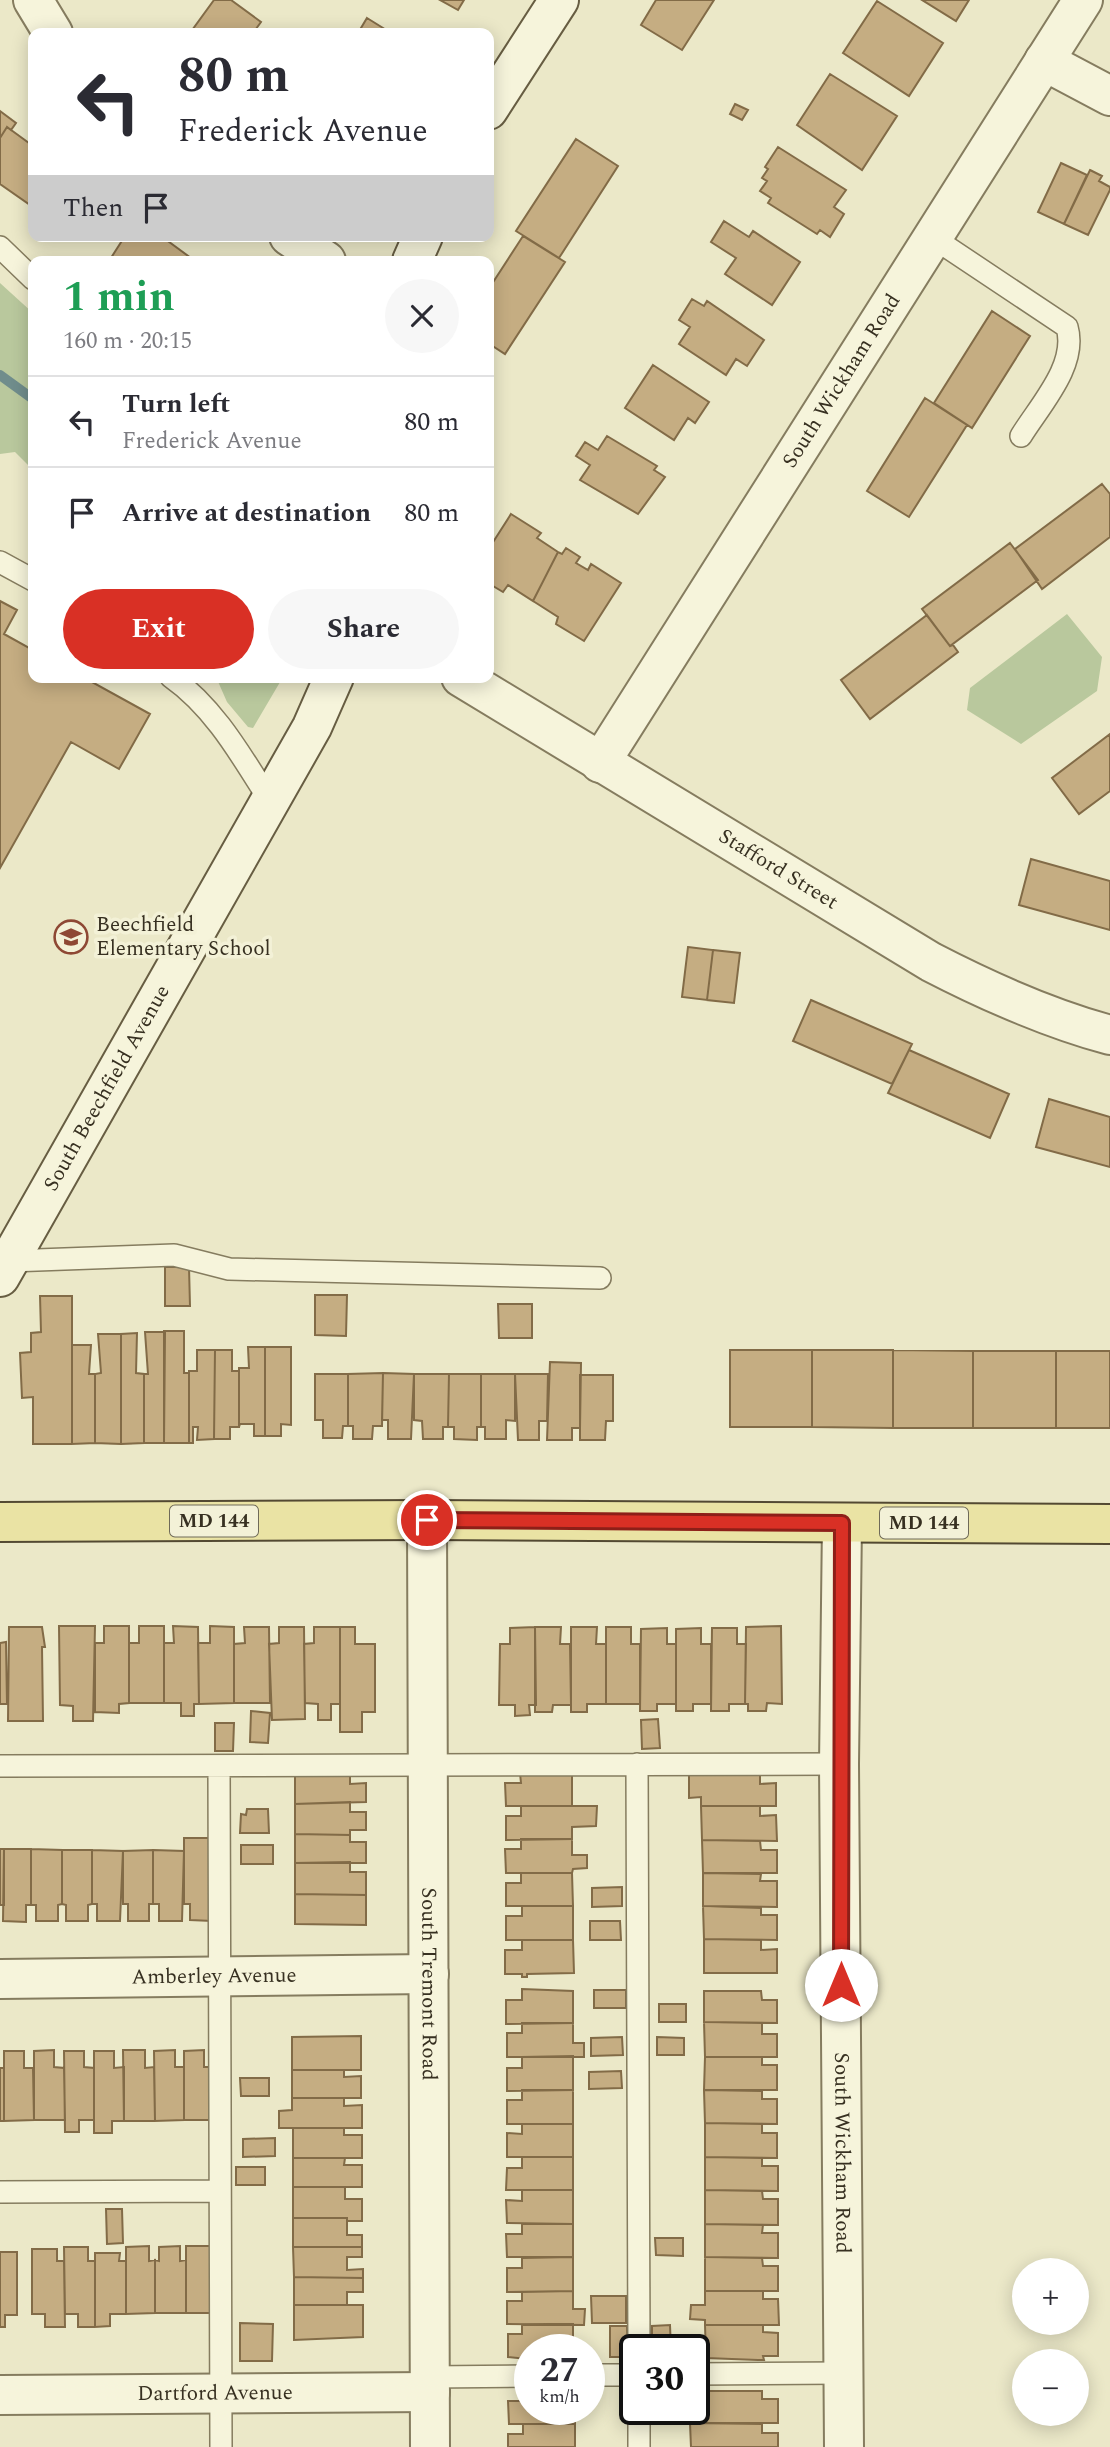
<!DOCTYPE html>
<html lang="en">
<head>
<meta charset="utf-8">
<style>
	body { margin:0; font-family:Spectral,serif; background:#f7f7f7; color:#2b2b33; height:100vh; display:flex; flex-direction:column; font-size:26px; white-space:nowrap }
	* { box-sizing:border-box; margin:0 }
	p { font-size:23px; color:#7c7c81 }
	.icon { flex:none; width:38px; height:38px; fill:none; stroke:currentColor; stroke-width:2; stroke-linecap:round; stroke-linejoin:round }
	.map { position:relative; flex:1; overflow:hidden }
	.panel { position:absolute; left:28px; top:256px; width:466px; height:427px; display:flex; flex-direction:column; background:#fff; border-radius:14px; box-shadow:0 4px 18px #0003 }
	.panel>* { flex:none }
	.guide { position:absolute; left:28px; top:28px; width:466px; height:214px; border-radius:14px; box-shadow:0 4px 18px #0003; background:#fff; color:#2b2b33; overflow:hidden }
	.fabs { position:absolute; left:1012px; top:2258px; display:grid; gap:14px }
	.fabs a { display:grid; place-items:center; width:77px; height:77px; border-radius:50%; background:#fff; box-shadow:0 4px 18px #0003; font-size:35px }
	.speed { position:absolute; left:514px; top:2334px; display:flex; gap:14px; font-size:35px; font-weight:700; text-align:center }
	.speed>* { display:grid; place-content:center; width:91px; height:91px; border-radius:50%; background:#fff; box-shadow:0 4px 18px #0003; line-height:1 }
	.speed small { font-size:18px; font-weight:400 }
	.speed .limit { border:4px solid #111; border-radius:10px; background:#fff; color:#111 }
	.pin { position:absolute; display:grid; place-items:center; width:60px; height:60px; color:#fff; margin:-30px; border:4px solid #fff; border-radius:50%; box-shadow:0 2px 7px #0007 }
	.me { position:absolute; width:77px; margin:-38px; rotate:0deg; stroke-linejoin:round; filter:drop-shadow(0 0 5px #0008) }
	.turn { display:flex; align-items:center; gap:24px; height:147px; padding:0 35px; font-size:32px }
	.turn .icon { width:91px; height:91px; stroke-width:2.5 }
	.turn b { display:block; font-size:49px; line-height:60px }
	.then { display:flex; align-items:center; height:66px; padding:0 35px; background:#0003; gap:14px; font-size:26px }
	.round { display:grid; place-items:center; flex:none; width:74px; height:74px; border-radius:37px; background:#f7f7f7 }
	.overview { display:flex; align-items:center; justify-content:space-between; height:119px; padding:0 35px }
	h1 { font-size:42px; font-weight:700; line-height:52px; color:#1e9e55 }
	.primary-button { display:flex; gap:14px; margin-top:auto; padding:14px 35px }
	.primary-button a { flex:1; height:80px; border-radius:42px; background:#d93025; color:#fff; font-size:28px; font-weight:700; line-height:80px; text-align:center }
	.primary-button a+a { background:#f7f7f7; color:#2b2b33 }
	ul { padding:0; list-style:none }
	li { display:flex; align-items:center; gap:21px; height:91px; padding:0 35px; border-top:2px solid #e1e1e2 }
	li div { flex:1 }
	li b { display:block; font-size:26px }
	li em { font-style:normal }
	.map>svg:first-child { display:block }
	.green { fill:#b9c89d }
	.lines { fill:none; stroke-linecap:round; stroke-linejoin:round }
	.stream { stroke:#708d8c; stroke-width:10 }
	.building { fill:#c5ad82; stroke:#826b47; stroke-width:2 }
	.lane-casing { stroke:#857c5f; stroke-width:24 }
	.street-casing { stroke:#857c5f; stroke-width:42 }
	.secondary-casing { stroke:#675d42; stroke-width:42 }
	.primary-casing { stroke:#534932; stroke-width:42 }
	.lane { stroke:#f6f4db; stroke-width:21 }
	.street { stroke:#f6f4db; stroke-width:38 }
	.secondary { stroke:#f6f4db; stroke-width:38 }
	.primary { stroke:#eae3a4; stroke-width:38 }
	.route-casing { stroke:#8d1f18; stroke-width:18 }
	.route { stroke:#d93025; stroke-width:12 }
	.labels { text-anchor:middle; dominant-baseline:central; stroke-width:7; stroke-linejoin:round; paint-order:stroke }
	.shield { fill:#f3f1d7; stroke:#6f6a58; stroke-width:2 }
	.shield-label { font-size:19px; font-weight:bold; fill:#373021 }
	.street-label { font-size:21px; fill:#373021; stroke:#f3f1d7 }
	.poi-label { font-size:21px; fill:#373021; stroke:#f3f1d7; text-anchor:start }
</style>
</head>
<body>
<div class="map">
<svg width="1110" height="2447" viewBox="0 0 1110 2447">
	<rect width="100%" height="100%" fill="#ebe8c8"/>
	<!-- green -->
	<path class="green" d="M0 283 33 313V470L15 452 0 454Z
		M1067 614 1102 657 1097 691 1021 744 967 710 970 688Z
		M216 677H283L253 728 248 727 227 702Z"/>
	<g class="lines">
		<!-- stream -->
		<path class="stream" d="M0 375 33 399"/>
	</g>
	<!-- building -->
	<path class="building" d="M214 0H231L261 22 253 33H190Z
		M440 0H464L458 10Z
		M656 0H714L682 50 641 25Z
		M922 0H969L956 21Z
		M877 1 943 43 909 96 843 53Z
		M367 18 391 33H358Z
		M830 74 897 116 862 170 797 125Z
		M735 104 748 110 742 120 730 114Z
		M0 111 16 123 11 130 7 127 0 138Z
		M7 127 33 146V207L0 184V138Z
		M576 139 618 166 559 258 516 231Z
		M778 147 846 190 834 207 844 214 830 237 820 230 817 234 768 203 771 198 760 191 767 181 762 178 768 169 765 167Z
		M1061 163 1087 175 1064 224 1038 212Z
		M1090 170 1102 176 1099 181 1110 187V190L1088 235 1064 224Z
		M724 221 749 237 753 231 800 262 772 305 725 274 736 258 711 242Z
		M125 236H161L195 261H109Z
		M523 236 565 262 505 354 488 343V290Z
		M692 299 704 306 707 301 764 340 747 366 736 359 726 375 679 344 690 327 679 320Z
		M992 311 1030 336 972 428 934 403Z
		M653 365 709 402 695 423 688 418 674 440 625 408Z
		M925 398 967 425 909 517 867 491Z
		M607 436 657 466 654 470 665 477 638 514 580 480 590 465 576 456 585 442 598 450Z
		M1102 484 1110 494V537L1042 589 1015 549Z
		M511 514 541 533 537 538 558 552 533 601 508 585 503 592 488 583V550Z
		M1010 543 1038 580 950 646 922 609Z
		M566 548 580 557 576 563 588 570 591 564 621 583 584 641 556 624 558 617 533 601 558 552 562 554Z
		M0 601 17 610 4 634 33 650V677H83L150 714 119 769 71 742 0 868Z
		M927 615 950 646 953 645 958 652 870 719 841 680Z
		M1110 734V791L1079 814 1052 778Z
		M1031 859 1110 881V930L1019 905Z
		M688 947 713 950 707 1000 682 997Z
		M713 950 740 953 734 1003 707 1000Z
		M811 1000 912 1044 892 1084 793 1041Z
		M909 1050 1009 1094 990 1138 888 1093Z
		M1049 1099 1110 1117V1167L1036 1147Z
		M165 1267H189L190 1306H165Z
		M315 1295H347L346 1336 315 1335Z
		M40 1296H72V1444H33V1397L22 1398 20 1353 31 1352V1333L41 1332Z
		M498 1304H532V1338H499Z
		M164 1331H184V1373H189V1443H164Z
		M145 1332H165L164 1443H144V1374H148Z
		M137 1333 136 1373 144 1374V1443L121 1444V1334Z
		M98 1334H121V1444L95 1443V1374L101 1373Z
		M72 1345H91L89 1374H95V1443L72 1444Z
		M248 1347H265V1436H254V1424H240L239 1427V1368H249Z
		M265 1347H291V1425L281 1424V1436H265Z
		M197 1350H215L214 1439 197 1440 198 1427H193V1443H189V1371H197Z
		M215 1350H232V1371H239V1427H230V1439H214Z
		M730 1350H812V1427H730Z
		M812 1350H893V1428L812 1427Z
		M893 1350 973 1351V1428H893Z
		M973 1351H1056V1428H973Z
		M1056 1351H1110V1428H1056Z
		M550 1362 581 1363 580 1428H572V1440H547Z
		M383 1373 382 1426H373L372 1439H353V1426H348V1374Z
		M383 1373 414 1374 411 1439H388V1420H382Z
		M315 1374H348V1426H343L342 1438H323V1420H315Z
		M414 1374H449L448 1427H443V1439H423L422 1421 414 1420Z
		M449 1374H481V1427H477V1440L454 1439V1427H448Z
		M481 1374H515V1421L506 1420V1439H485V1427H481Z
		M515 1374H548L547 1421H539V1440H518Z
		M580 1375H613V1421H606L605 1440H580Z
		M59 1626H95L93 1721H73V1706L60 1705Z
		M104 1626H129V1703L119 1704V1713L95 1712V1643H104Z
		M139 1626H164V1703H129V1643H139Z
		M173 1626 198 1627 199 1704H194V1716H181V1703H164V1643H174Z
		M210 1626 234 1627V1703L199 1704 198 1643H210Z
		M781 1626 782 1704 767 1703 766 1711H748V1704H745L746 1627Z
		M9 1627H42L45 1647H42L43 1721H8Z
		M244 1627H269L270 1703H234V1644L245 1643Z
		M279 1627H304L305 1719 272 1720 269 1644 279 1643Z
		M314 1627H340V1704H331V1720H318V1704L305 1703 304 1644 314 1643Z
		M340 1627H355V1644H375V1712H362V1732H340Z
		M535 1627 536 1705H529L530 1715 515 1716V1705H499L500 1644H510V1628Z
		M535 1627H561L560 1644H570L571 1705H553L552 1712H535Z
		M571 1627H597L596 1644H606V1704H587V1712H571Z
		M606 1627H631V1644H640V1704H606Z
		M667 1628V1644H676V1704H657V1711H640L641 1629Z
		M701 1628V1644H711V1704H693V1711H676V1629Z
		M712 1628H737V1644H746L745 1704H729V1711H711Z
		M6 1642 7 1704H0V1643Z
		M251 1711 270 1713 268 1743 250 1742Z
		M658 1719 660 1748 642 1749 641 1720Z
		M215 1723H234L233 1751H215Z
		M572 1772V1806H506L505 1783H521L520 1773Z
		M689 1772H760V1784L776 1783V1806H701V1797L689 1798Z
		M350 1773V1784L366 1783V1802L295 1804V1774Z
		M350 1802V1812H366V1830H350V1835L295 1834V1804Z
		M521 1806H597L596 1826 572 1827V1839L506 1840V1816H521Z
		M701 1806H760V1816L776 1815 777 1841 702 1840Z
		M247 1809H268L269 1833H240L241 1814 246 1815Z
		M295 1834 350 1835V1842H366V1863H295Z
		M184 1838H211L212 1921 190 1920V1904H184Z
		M521 1839H572V1855H587V1868L573 1869 572 1873H506L505 1849H521Z
		M702 1840 760 1841 761 1850H777V1873H703Z
		M241 1845H273V1864H241Z
		M0 1849H4V1905H0Z
		M4 1849H31V1905H26V1922L3 1921Z
		M31 1849 62 1850V1904L58 1905V1921H36V1905H31Z
		M62 1850H92V1904L88 1905V1921H66V1905L62 1904Z
		M92 1850 123 1851 120 1921H97V1904H92Z
		M153 1850V1904H149V1921H128V1904H123V1851Z
		M153 1850 184 1851 182 1921H159V1904H153Z
		M350 1862V1872H366V1895L295 1894V1863Z
		M521 1873H572L573 1906H506V1883H521Z
		M703 1873 761 1874 760 1881H777V1907L703 1906Z
		M622 1887V1906L592 1907V1888Z
		M295 1894 366 1895V1925L295 1924Z
		M522 1906H573V1940H506V1916H522Z
		M703 1906 761 1908V1915H777V1940L704 1939Z
		M590 1921H620L621 1940H590Z
		M704 1939 761 1940V1950L777 1949V1973H704Z
		M522 1940H573L574 1973 527 1974V1977H522V1974H505V1950H522Z
		M522 1989 573 1991V2023L506 2024V2000H522Z
		M594 1990H626V2008H594Z
		M704 1991H761L762 2000H777V2023L704 2022Z
		M659 2004H686V2022H659Z
		M704 2022 762 2023V2034H777V2057H705Z
		M522 2023H573V2043H584V2057H507V2033H522Z
		M361 2036V2070H292V2037Z
		M622 2037 623 2055 591 2056V2038Z
		M657 2037 684 2038V2055H657Z
		M54 2050V2067L64 2068 65 2120H34V2051Z
		M123 2050H145V2068L154 2067 155 2121H124Z
		M175 2050V2067H184V2120L155 2121 154 2051Z
		M204 2050V2067H214V2120H184V2051Z
		M4 2051H24V2068H33L34 2120 4 2121Z
		M64 2051H84V2067L94 2068V2120H79V2132H65Z
		M94 2051H114V2068L124 2067V2121H112V2133H94Z
		M573 2056V2090L507 2091V2068H522V2057Z
		M705 2057H762V2065H777V2090H704Z
		M0 2068H4V2121H0Z
		M292 2070H344V2077L361 2076V2098H292Z
		M621 2071 622 2088 589 2089V2072Z
		M240 2078H269V2096H241Z
		M522 2090H573V2124H507V2100H522Z
		M704 2090 762 2091V2099H777V2124L705 2123Z
		M292 2098H344V2106L362 2105V2128H279V2111L292 2110Z
		M705 2123 762 2124V2133H777V2158L705 2157Z
		M522 2124H573V2157H507V2133L522 2134Z
		M293 2128H344V2135H362V2158H293Z
		M275 2138V2156L243 2157V2139Z
		M522 2157H573V2190H506L507 2168H522Z
		M705 2157 762 2158V2166H778V2191L705 2190Z
		M293 2158H345L344 2165H362V2187H293Z
		M236 2167H265V2185H236Z
		M293 2187H345V2199H362V2221H347V2218H293Z
		M522 2190H573V2224L507 2223 506 2200 522 2201Z
		M705 2190 762 2191 763 2199H778V2225L705 2224Z
		M106 2209H122L123 2243 107 2244Z
		M293 2218H347V2235H362V2247H293Z
		M522 2224H573V2257H507L506 2234H522Z
		M705 2224 763 2225 762 2233H778V2258L705 2257Z
		M655 2238H683V2256L656 2255Z
		M149 2246V2261L155 2260V2313L126 2314V2247Z
		M180 2246V2261L186 2260V2313H155V2260L159 2261V2247Z
		M186 2246H212L216 2313H186Z
		M64 2247H88V2261H95V2327H78V2314H65Z
		M293 2247H362V2257H347V2270L363 2269V2278L294 2277Z
		M32 2249H57V2261H64L65 2327H45V2314H32Z
		M0 2252H17V2315H5V2327H0Z
		M95 2253H120L119 2261H126V2314H110V2326L95 2327Z
		M573 2257V2291L507 2292V2268H522V2258Z
		M705 2257 762 2258 763 2266H778V2291H705Z
		M294 2277 363 2278V2292H347V2305H294Z
		M573 2291V2309H585L584 2325 507 2324V2301H522V2292Z
		M705 2291H763V2299H778L779 2325H705V2320L690 2319 691 2305H705Z
		M591 2296H626V2323H592Z
		M294 2305H363V2337L294 2340Z
		M240 2323 273 2324 272 2361H240Z
		M573 2324V2343H584V2350H530L527 2359 508 2357V2334H522V2325Z
		M670 2325 671 2350H652V2326Z
		M705 2325H763V2332L778 2333V2356H763L764 2360H758L706 2358Z
		M610 2326H627L628 2357H610Z
		M527 2390 530 2392V2410H575V2424H509L508 2401H523V2391Z
		M706 2391H762V2399H778V2423H706Z
		M690 2423 762 2424V2433H778V2447H691Z
		M523 2424H575V2447H508V2434H523Z"/>
	<g class="lines">
		<defs>
			<path id="lane" d="M932 237 1067 327C1078 365 1040 405 1021 436
				M0 247 33 279
				M0 562 33 580
				M171 677C215 708 242 757 270 801
				M10 1261 174 1255 229 1269 600 1278
				M637 1764 639 2350
				M0 1766 839 1764
				M219 1766 221 2447
				M0 2192 220 2191
				M695 2374 844 2373
				M590 2375H635
				M430 2377 530 2376
				M639 2410V2447"/>
			<g id="street">
				<path d="M33 0 53 33"/>
				<path d="M1044 61 1110 96"/>
				<path d="M289 236 326 261"/>
				<path id="s1" d="M461 677 931 962C989 992 1047 1018 1110 1035"/>
				<path id="s2" d="M600 763 1083 0"/>
				<path id="s3" d="M427 1520 430 2447"/>
				<path id="s4" d="M842 1523 839 1764 844 2447"/>
				<path id="s5" d="M0 1979 429 1974"/>
				<path id="s6" d="M0 2395 430 2392"/>
			</g>
			<g id="secondary">
				<path d="M488 110 559 0"/>
				<path d="M412 261 423 236"/>
				<path id="s7" d="M0 1277 312 727 334 677"/>
			</g>
			<path id="primary" d="M0 1522 427 1520 1110 1524"/>
		</defs>
		<!-- lane casing -->
		<use href="#lane" class="lane-casing"/>
		<!-- street casing -->
		<use href="#street" class="street-casing"/>
		<!-- secondary casing -->
		<use href="#secondary" class="secondary-casing"/>
		<!-- primary casing -->
		<use href="#primary" class="primary-casing"/>
		<!-- lane -->
		<use href="#lane" class="lane"/>
		<!-- street -->
		<use href="#street" class="street"/>
		<!-- secondary -->
		<use href="#secondary" class="secondary"/>
		<!-- primary -->
		<use href="#primary" class="primary"/>
	</g>
	<g class="lines">
		<defs>
			<path id="route" d="M427 1520 842 1523 841 1985"/>
		</defs>
		<!-- route casing -->
		<use href="#route" class="route-casing"/>
		<!-- route -->
		<use href="#route" class="route"/>
	</g>
	<!-- icons -->
	<defs>
		<symbol id="school-ring" viewBox="-11 -11 22 22"><circle r="9.5" fill="#f3f1d7" stroke="#8e4834" stroke-width="1.5"/><path d="M0-5L7-2L0 1L-7-2ZM-4 1L0 2.5L4 1V4Q0 6-4 4Z" fill="#8e4834"/></symbol>
	</defs>
	<g fill-rule="evenodd">
		<use href="#school-ring" x="52" y="918" width="38" height="38"/>
	</g>
	<g class="labels">
		<!-- shield labels -->
		<g class="shield">
			<rect x="170" y="1505.5" width="88" height="31" rx="5"/>
			<rect x="880" y="1507.5" width="88" height="31" rx="5"/>
		</g>
		<g class="shield-label">
			<text x="214" y="1521">MD 144</text>
			<text x="924" y="1523">MD 144</text>
		</g>
		<!-- street labels -->
		<g class="street-label">
			<text stroke="none"><textPath href="#s2" startOffset="452">South Wickham Road</textPath></text>
			<text stroke="none"><textPath href="#s1" startOffset="371">Stafford Street</textPath></text>
			<text stroke="none"><textPath href="#s7" startOffset="217">South Beechfield Avenue</textPath></text>
			<text stroke="none"><textPath href="#s5" startOffset="214">Amberley Avenue</textPath></text>
			<text stroke="none"><textPath href="#s3" startOffset="464">South Tremont Road</textPath></text>
			<text stroke="none"><textPath href="#s4" startOffset="630">South Wickham Road</textPath></text>
			<text stroke="none"><textPath href="#s6" startOffset="215">Dartford Avenue</textPath></text>
		</g>
		<!-- poi labels -->
		<g class="poi-label">
			<text x="96" y="925">Beechfield<tspan x="96" dy="24">Elementary School</tspan></text>
		</g>
	</g>
</svg>
<div class="fabs">
<a>+</a>
<a>−</a>
</div>
<div class="speed"><div>27<small>km/h</small></div><div class="limit">30</div></div>
<div class="pin" style="left:427px;top:1520px;background:#d93025"><svg class="icon" aria-label="arrive" viewBox="0 0 24 24"><path d="M6 21V4h12l-3 4 3 4H6"/></svg></div>
<svg class="me" style="left:841px;top:1985px" viewBox="-20 -20 40 40"><circle r="19" fill="#fff"/><path d="M0-13L10 11 0 6-10 11z" fill="#d93025"/></svg>
<div class="guide">
<div class="turn"><svg class="icon" aria-label="left" viewBox="0 0 24 24"><path d="M17 20v-9H6M10 6l-5 5 5 5"/></svg><div><b>80 m</b>Frederick Avenue</div></div>
<div class="then">Then<svg class="icon" aria-label="arrive" viewBox="0 0 24 24"><path d="M6 21V4h12l-3 4 3 4H6"/></svg></div>
</div>
<section class="panel">
<div class="overview"><div><h1>1 min</h1><p>160 m · 20:15</p></div><a class="round"><svg class="icon" aria-label="close" viewBox="0 0 24 24"><path d="M6 6l12 12M18 6L6 18"/></svg></a></div>
<ul>
<li><svg class="icon" aria-label="left" viewBox="0 0 24 24"><path d="M17 20v-9H6M10 6l-5 5 5 5"/></svg><div><b>Turn left</b><p>Frederick Avenue</p></div><em>80 m</em></li>
<li><svg class="icon" aria-label="arrive" viewBox="0 0 24 24"><path d="M6 21V4h12l-3 4 3 4H6"/></svg><div><b>Arrive at destination</b></div><em>80 m</em></li>
</ul>
<div class="primary-button"><a>Exit</a><a>Share</a></div>
</section>
</div>
</body>
</html>
